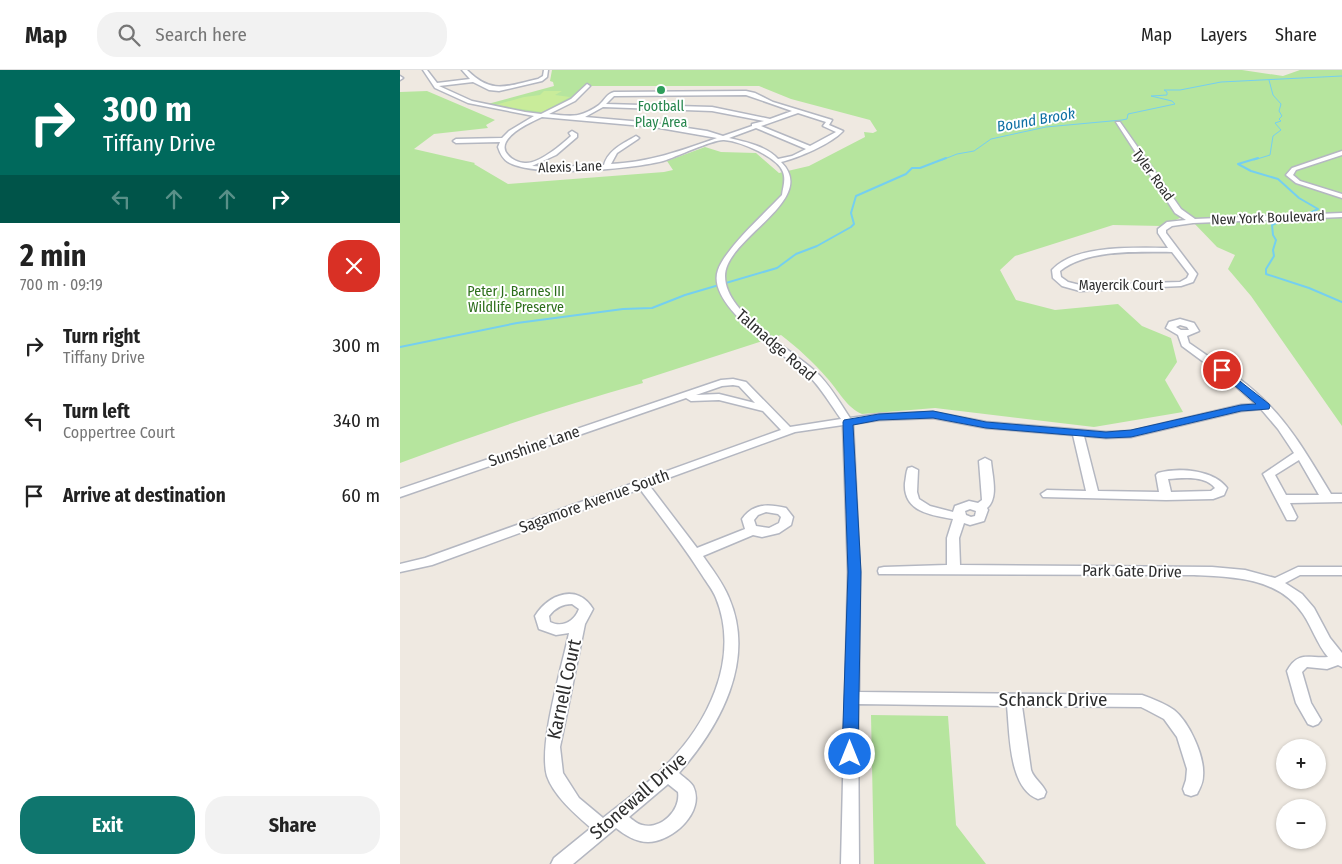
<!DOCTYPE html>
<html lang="en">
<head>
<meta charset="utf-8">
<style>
	body { margin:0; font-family:"Fira Sans Condensed",sans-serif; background:#f2f2f2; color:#222; height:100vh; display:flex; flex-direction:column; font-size:19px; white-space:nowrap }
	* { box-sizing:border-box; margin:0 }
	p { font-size:16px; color:#767676 }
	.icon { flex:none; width:28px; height:28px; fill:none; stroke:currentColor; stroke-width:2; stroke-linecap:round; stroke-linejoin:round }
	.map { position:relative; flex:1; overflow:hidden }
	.sheet { display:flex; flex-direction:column; background:#fff; width:400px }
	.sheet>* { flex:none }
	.hud { background:#00695c; color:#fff; overflow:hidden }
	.buttons { position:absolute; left:876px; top:669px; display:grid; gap:10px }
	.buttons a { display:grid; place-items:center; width:50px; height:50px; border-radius:50%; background:#fff; box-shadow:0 1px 4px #0004; font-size:25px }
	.pin { position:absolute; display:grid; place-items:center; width:42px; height:42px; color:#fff; margin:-21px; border:2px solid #fff; border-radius:50%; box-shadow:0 1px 5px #0007 }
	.me { position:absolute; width:55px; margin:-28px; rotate:0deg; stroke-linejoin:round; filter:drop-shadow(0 0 4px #0008) }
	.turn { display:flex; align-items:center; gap:18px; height:105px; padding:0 20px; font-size:22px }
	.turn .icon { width:65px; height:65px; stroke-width:2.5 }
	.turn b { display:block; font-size:35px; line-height:42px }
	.lanes { display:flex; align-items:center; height:48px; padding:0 20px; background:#0003; justify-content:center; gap:25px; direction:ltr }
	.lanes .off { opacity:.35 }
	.round { display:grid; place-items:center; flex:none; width:52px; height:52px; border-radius:20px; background:#f2f2f2 }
	.head { display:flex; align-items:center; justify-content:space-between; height:85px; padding:0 20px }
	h1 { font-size:30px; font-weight:700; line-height:38px }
	.button { display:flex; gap:10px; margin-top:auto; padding:10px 20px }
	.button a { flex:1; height:58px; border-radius:20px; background:#0f766e; color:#fff; font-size:20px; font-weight:700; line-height:58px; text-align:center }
	.button a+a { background:#f2f2f2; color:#222 }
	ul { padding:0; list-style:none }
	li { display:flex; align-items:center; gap:15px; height:75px; padding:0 20px }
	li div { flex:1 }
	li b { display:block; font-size:19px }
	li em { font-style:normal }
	header { display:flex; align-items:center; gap:30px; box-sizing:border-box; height:70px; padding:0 25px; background:#fff; border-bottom:1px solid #e0e0e0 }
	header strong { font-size:24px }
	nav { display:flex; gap:28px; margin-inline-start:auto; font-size:18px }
	.search { width:350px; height:45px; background:#f2f2f2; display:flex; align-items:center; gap:12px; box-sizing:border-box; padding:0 18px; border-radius:20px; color:#767676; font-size:19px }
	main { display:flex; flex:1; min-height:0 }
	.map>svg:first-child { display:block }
	.green { fill:#b6e59e }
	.pitch { fill:#c9ec9a }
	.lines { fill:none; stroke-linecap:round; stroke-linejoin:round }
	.stream-far1 { stroke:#75cff0; stroke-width:1 }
	.stream { stroke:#75cff0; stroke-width:2 }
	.minor-casing { stroke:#b4b7c1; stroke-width:3 }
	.minor { fill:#fff; fill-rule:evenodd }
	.route { fill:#1a73e8; stroke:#114b97 }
	.leisure-dot { fill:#2e9e5b; stroke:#fff; stroke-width:2 }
	.labels { text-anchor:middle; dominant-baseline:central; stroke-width:4; stroke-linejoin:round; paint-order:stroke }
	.far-leisure-label { font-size:14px; fill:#27864d; stroke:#fff }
	.far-street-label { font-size:14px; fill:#2e2e2e; stroke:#fff }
	.far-park-label { font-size:14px; fill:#2c6e1b; stroke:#fff }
	.far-water-label { font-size:15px; font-style:italic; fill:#0d6fa3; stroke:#fff }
	.street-label { font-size:16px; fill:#2e2e2e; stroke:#fff }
	.near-street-label { font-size:19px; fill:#2e2e2e; stroke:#fff }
</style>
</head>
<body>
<header>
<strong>Map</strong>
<div class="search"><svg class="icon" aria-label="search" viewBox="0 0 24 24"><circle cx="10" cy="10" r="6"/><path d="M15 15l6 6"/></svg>Search here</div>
<nav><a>Map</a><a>Layers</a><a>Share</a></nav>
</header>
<main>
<section class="sheet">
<div class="hud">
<div class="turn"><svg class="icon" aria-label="right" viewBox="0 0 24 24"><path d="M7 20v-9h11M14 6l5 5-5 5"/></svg><div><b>300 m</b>Tiffany Drive</div></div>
<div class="lanes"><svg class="icon off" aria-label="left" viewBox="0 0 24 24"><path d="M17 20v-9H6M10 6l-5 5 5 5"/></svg><svg class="icon off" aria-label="ahead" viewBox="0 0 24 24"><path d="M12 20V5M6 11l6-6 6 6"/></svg><svg class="icon off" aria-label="ahead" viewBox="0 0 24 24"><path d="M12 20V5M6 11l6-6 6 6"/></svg><svg class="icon" aria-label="right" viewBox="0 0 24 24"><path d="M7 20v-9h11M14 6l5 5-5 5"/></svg></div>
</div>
<div class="head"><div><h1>2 min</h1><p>700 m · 09:19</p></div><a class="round" style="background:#d93025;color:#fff"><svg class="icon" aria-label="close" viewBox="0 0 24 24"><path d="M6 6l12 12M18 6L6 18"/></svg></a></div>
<ul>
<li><svg class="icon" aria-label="right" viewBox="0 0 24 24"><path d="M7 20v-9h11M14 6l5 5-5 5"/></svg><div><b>Turn right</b><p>Tiffany Drive</p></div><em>300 m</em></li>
<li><svg class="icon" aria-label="left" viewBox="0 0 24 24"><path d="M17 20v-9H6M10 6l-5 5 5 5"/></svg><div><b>Turn left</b><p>Coppertree Court</p></div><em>340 m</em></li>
<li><svg class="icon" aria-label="arrive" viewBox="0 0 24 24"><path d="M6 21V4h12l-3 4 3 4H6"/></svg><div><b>Arrive at destination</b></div><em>60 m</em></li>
</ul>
<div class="button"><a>Exit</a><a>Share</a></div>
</section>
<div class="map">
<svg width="942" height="794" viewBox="0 0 942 794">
	<rect width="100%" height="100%" fill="#efe9e1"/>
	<!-- green -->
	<path class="green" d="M152 0H842L883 6 900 0H942V356L851 226 828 199 835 185 817 177 792 151 780 148 762 156 713 155 615 186 600 200 616 230 655 240 718 234 742 256 771 268 777 292 765 310 783 342 694 357 535 338 462 344C447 338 438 320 427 308 413 292 398 278 381 265L242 310 243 313C161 336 80 363 0 393V22L27 21 95 50 86 55 88 58 34 64 14 79 75 93 74 94 108 114 264 102 273 100 267 91 305 77 321 82 356 83 379 103 409 96 465 67 464 62 473 63 477 61 470 50 391 29 359 16H187L176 28 141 46 84 35 154 16 153 12 150 11Z
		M471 645 548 646 556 755 586 794H474Z"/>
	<!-- pitch -->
	<path class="pitch" d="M144 21H162L155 25 170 27 142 42 95 35 124 27 140 25Z"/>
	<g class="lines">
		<!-- stream-far1 -->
		<path class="stream-far1" d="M542 90 557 84 574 81 591 69 646 57 722 50 727 49 728 44 775 34 772 31 751 26 767 25V22L764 20H780L821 12 942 6
			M854 90 870 85 873 66 881 60 875 53 881 51 879 49 882 46 879 41 881 34 873 25 869 10"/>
		<!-- stream -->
		<path class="stream" d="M858 88 838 94 851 101 878 109 899 128 918 139 910 143 890 146
			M885 149 872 155 873 165 876 170 873 180 874 186 866 199V204L909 218 942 232
			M0 277 117 253 223 239 252 238 285 225 377 198 396 184 417 176 451 157 454 154 451 143 456 126 506 104 512 98H520L546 88"/>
		<defs>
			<path id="minor" d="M23 0H27L37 13 70 9 62 0H67C92 25 107 16 138 9L143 6 144 0H148L147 7 142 11 99 21 89 20 73 12 39 16 72 31 125 42 141 44 171 29 187 14 190 16 175 31 149 44C171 46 179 49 199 35 205 30 206 24 214 22L346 21 355 23 373 32 432 50 429 55 443 61C431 74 398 88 381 92 420 130 325 168 325 206 325 244 390 278 416 302 430 315 440 333 450 348L479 344 533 342 586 352 706 362 731 361 841 335 856 334 832 313 782 276 778 265 766 258 769 252 780 249 794 253 799 261 787 266 789 273C816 292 845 310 868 334 893 359 912 393 931 424H942V432L890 433 897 447 895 450H887L863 404 894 383 878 359 861 339 841 341 731 367 706 368 684 366 698 421 759 422 756 405 758 403C779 397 814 400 827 418L824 425 813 429 766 430 643 427 641 424 647 420 686 421 673 365 586 358 533 348 479 350 453 354 460 502 459 622 742 625C753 629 764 633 774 640 789 652 805 686 803 706 803 713 800 718 797 724L791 726 785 724 783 719 786 710 787 699 777 667 764 649 747 640 741 637 622 636 631 700C634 709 642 713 646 722L644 727 638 729C608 718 610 662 607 636L458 634 459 794H441L448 502 443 355 395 362 249 415 297 478 345 459 342 449C353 433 369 434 386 438L393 447 391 455 379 463 362 467 353 465 303 486C312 499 323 513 329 528 356 591 320 656 279 703 283 707 290 711 293 716 306 742 272 772 248 772 236 772 225 765 216 758L173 794H151L154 788 191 758C175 744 154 726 147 706 138 675 162 597 169 563L156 565 139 559 135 546C148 524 178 513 193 539L185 554 160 677 163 703 179 728 203 748C223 732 244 717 262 699 307 657 341 589 316 528 313 520 307 513 302 505 283 475 261 447 240 419L32 495 0 502V494L25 488 381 360 363 341 319 330 291 331 286 328 0 427V419L321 310 333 309 346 312 390 357 441 349C431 335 421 318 409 306 386 285 305 236 318 200 325 179 365 143 382 125 383 117 386 110 383 102 378 87 340 71 324 70 314 69 276 87 263 91 232 99 135 108 108 92 102 88 100 83 98 77L100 72 56 73 53 71 56 69 102 68 109 61 134 46 68 33 35 18ZM346 25 392 41 370 49 312 37 206 34 214 26ZM203 37 312 41 364 51 352 54V56L323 66 307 61 254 53 185 47ZM398 43 426 52 423 56 436 62 410 76 361 56ZM142 47 254 57 317 68C280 81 250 92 211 94L217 83 238 69 239 68 236 66C224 73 208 80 204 95L151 97 132 96 156 85 177 67V64L172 61 169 63 171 66C161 75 139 94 125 93 119 93 111 89 108 85 93 69 131 52 142 47ZM356 58 406 79 392 86 378 89C366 76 346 72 329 68ZM780 255 787 257 789 260H781L776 257ZM333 315 339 316 355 333 319 324 296 325 322 316ZM899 390 900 392 919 425H886L875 405ZM768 409C783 408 805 405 815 418L811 421 771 422ZM366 442 378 444 381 447 379 453 369 458 356 456 354 450 358 445ZM172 534 179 539C174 552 162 558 150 552L149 546C155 538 162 534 172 534ZM268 714 278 722C281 740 261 760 242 755 237 754 233 750 229 747Z
				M0 6 3 8 0 10Z
				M716 52H720L781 139 795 149 942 143V147L793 153 772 156 766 160V163L797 204 793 212 781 216 680 221 662 216 653 208 652 200C675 174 736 178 768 178L758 163V159L767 152 786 150 775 143ZM772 182 789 204 787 208 780 212 680 215 668 212 661 207 660 201C687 179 738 182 772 182Z
				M942 81V85L896 100 893 105 900 111 942 124V128L896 113 886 105 892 98Z
				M585 388 591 391C592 405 599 428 587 438L588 440 584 451 570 455 564 453 559 468 560 495 812 497 845 500 875 508 898 497H942V505H900L885 513 902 524 914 538 930 568 942 583V597L938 595 927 599 907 597 902 602 911 633 921 650 918 654 913 656 908 654 896 633 887 601C898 580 910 589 928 587 917 574 912 557 903 544 878 507 833 507 794 505L479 504 478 501 479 498 484 497 547 495V468L553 449C531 445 503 442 505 413 506 408 506 402 508 398L512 397 518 400 517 422 519 429 530 436 553 442 555 436 569 431 578 433 582 430 579 391ZM570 439 576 441 575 446 571 447 566 445 565 441Z"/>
		</defs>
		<!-- minor casing -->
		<use href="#minor" class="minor-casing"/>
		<!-- minor -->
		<use href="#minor" class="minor"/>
	</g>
	<!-- route -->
	<path class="route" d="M822 297 869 334 870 336 869 339 841 341 731 367 706 368 586 358 533 348 479 350 453 355 461 502 458 684 456 688 450 690 445 688 442 684 448 502 443 352 444 350 479 344 533 341 586 352 706 362 731 360 841 335 856 334 819 302 817 300Z"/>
	<!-- markers -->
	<circle class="leisure-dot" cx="261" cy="20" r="5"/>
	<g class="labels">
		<!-- far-leisure labels -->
		<g class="far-leisure-label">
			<text x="261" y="36">Football<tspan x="261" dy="16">Play Area</tspan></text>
		</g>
		<!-- far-street labels -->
		<g class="far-street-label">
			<text transform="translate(170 97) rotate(-2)">Alexis Lane</text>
			<text transform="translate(753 105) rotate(54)">Tyler Road</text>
			<text transform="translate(868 148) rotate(-2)">New York Boulevard</text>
			<text x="721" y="215">Mayercik Court</text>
		</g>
		<!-- far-park labels -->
		<g class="far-park-label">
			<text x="116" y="221">Peter J. Barnes III<tspan x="116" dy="16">Wildlife Preserve</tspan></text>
		</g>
		<!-- far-water labels -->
		<g class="far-water-label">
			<text transform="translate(636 50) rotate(-10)">Bound Brook</text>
		</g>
		<!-- street labels -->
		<g class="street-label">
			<text transform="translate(376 275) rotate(41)">Talmadge Road</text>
			<text transform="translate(134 376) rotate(-19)">Sunshine Lane</text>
			<text transform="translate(194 431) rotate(-20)">Sagamore Avenue South</text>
			<text transform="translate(732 501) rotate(1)">Park Gate Drive</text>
		</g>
		<!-- near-street labels -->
		<g class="near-street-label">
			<text transform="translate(164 619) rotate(-78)">Karnell Court</text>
			<text x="653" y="629">Schanck Drive</text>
			<text transform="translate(238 726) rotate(-41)">Stonewall Drive</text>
		</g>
	</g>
</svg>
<div class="buttons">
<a>+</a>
<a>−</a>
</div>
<div class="pin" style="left:822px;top:300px;background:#d93025"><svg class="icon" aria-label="arrive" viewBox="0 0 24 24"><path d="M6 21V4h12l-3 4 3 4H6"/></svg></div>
<svg class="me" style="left:450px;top:684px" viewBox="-20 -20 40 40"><circle r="17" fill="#1a73e8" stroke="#fff" stroke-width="3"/><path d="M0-11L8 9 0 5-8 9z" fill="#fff"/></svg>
</div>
</main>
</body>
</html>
